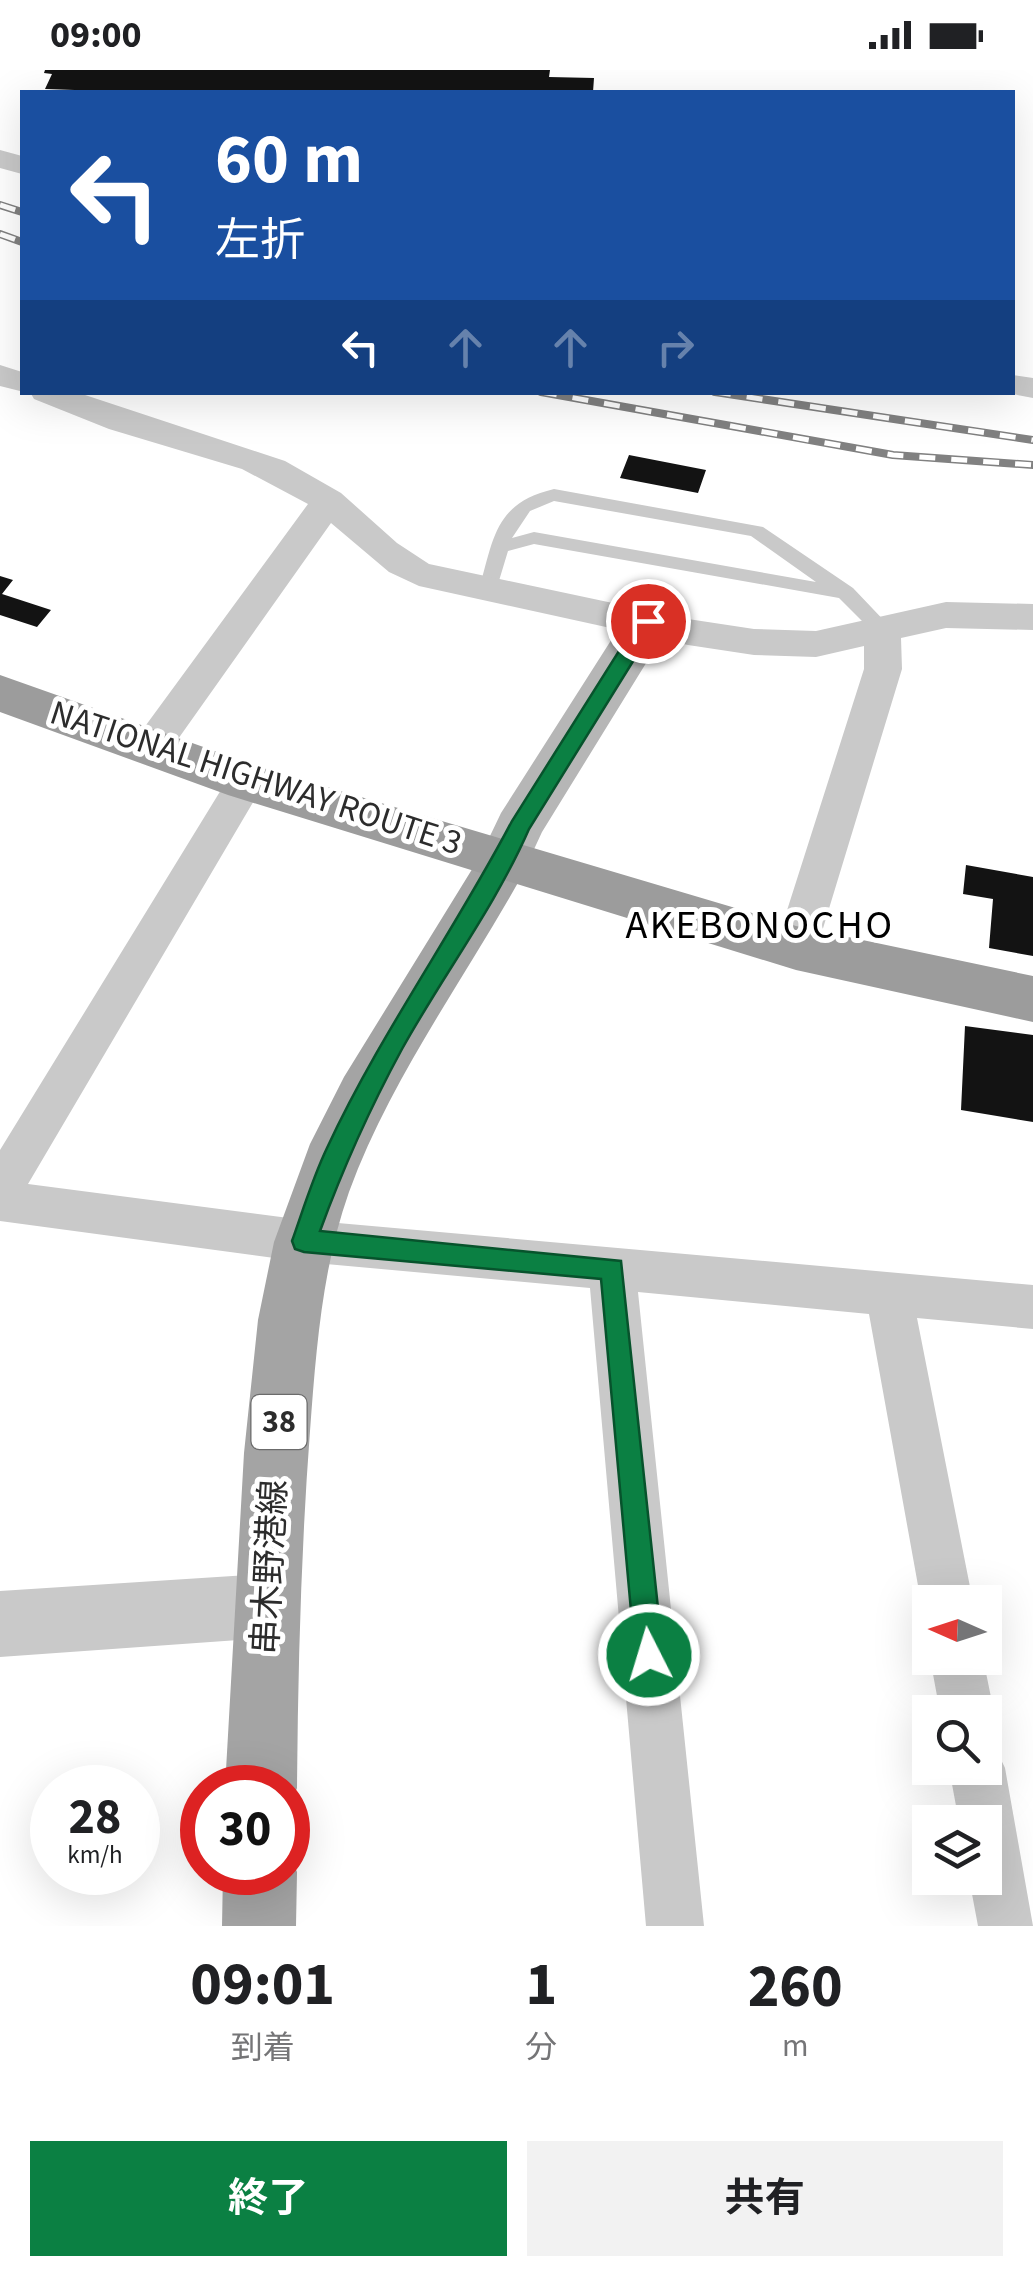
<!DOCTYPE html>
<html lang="ja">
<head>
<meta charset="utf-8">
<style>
	body { margin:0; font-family:"Source Sans 3","Noto Sans JP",sans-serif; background:#f2f2f2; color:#202124; height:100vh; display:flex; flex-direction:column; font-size:38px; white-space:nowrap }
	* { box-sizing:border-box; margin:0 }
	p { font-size:32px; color:#757577 }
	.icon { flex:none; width:55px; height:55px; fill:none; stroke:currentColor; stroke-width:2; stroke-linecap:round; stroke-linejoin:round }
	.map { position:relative; height:1856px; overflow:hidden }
	.sheet { display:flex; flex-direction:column; background:#fff; flex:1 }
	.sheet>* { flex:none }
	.hud { position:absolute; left:20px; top:20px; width:995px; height:305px; border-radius:0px; box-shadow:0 10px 40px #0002; background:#1a4fa0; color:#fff; overflow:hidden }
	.needle { width:65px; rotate:273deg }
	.buttons { position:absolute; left:912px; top:1515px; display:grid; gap:20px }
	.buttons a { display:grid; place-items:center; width:90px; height:90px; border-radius:0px; background:#fff; box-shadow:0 10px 40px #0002; font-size:50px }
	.speed { position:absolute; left:30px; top:1695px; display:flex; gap:20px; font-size:50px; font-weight:700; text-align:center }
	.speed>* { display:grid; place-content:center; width:130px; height:130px; border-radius:50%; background:#fff; box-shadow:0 10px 40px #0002; line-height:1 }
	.speed small { font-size:25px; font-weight:400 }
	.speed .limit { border:15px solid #d22; background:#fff; color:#111 }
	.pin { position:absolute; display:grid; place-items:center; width:85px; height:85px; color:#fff; margin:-42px; border:5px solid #fff; border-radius:50%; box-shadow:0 2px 10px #0007 }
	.me { position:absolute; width:110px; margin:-55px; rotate:355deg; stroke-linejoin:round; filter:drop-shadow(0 0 8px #0008) }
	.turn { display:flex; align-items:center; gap:35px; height:210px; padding:0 30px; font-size:45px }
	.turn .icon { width:130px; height:130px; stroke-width:2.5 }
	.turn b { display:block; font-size:70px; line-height:85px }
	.lanes { display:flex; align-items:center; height:95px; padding:0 30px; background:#0003; justify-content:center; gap:50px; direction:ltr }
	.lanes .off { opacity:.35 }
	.eta { display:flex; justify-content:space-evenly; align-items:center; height:170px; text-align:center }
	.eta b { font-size:60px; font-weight:700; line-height:70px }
	.primary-button { display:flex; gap:20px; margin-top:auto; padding:20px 30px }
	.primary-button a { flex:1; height:115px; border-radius:0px; background:#0b8043; color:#fff; font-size:40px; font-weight:700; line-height:115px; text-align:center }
	.primary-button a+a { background:#f2f2f2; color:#202124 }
	.status { display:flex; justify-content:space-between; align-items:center; height:70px; padding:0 50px; background:#fff; direction:ltr }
	.status svg { height:28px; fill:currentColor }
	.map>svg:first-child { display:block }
	.building { fill:#131313 }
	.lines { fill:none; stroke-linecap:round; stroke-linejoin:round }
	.service { fill:#c9c9c9; fill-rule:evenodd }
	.minor { fill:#c9c9c9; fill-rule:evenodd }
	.tertiary { fill:#c9c9c9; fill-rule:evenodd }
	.secondary { fill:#b6b6b6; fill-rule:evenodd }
	.primary { fill:#a4a4a4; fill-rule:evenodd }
	.trunk { fill:#9c9c9c; fill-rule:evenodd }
	.rail-casing { stroke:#818181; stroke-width:8 }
	.rail { stroke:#fff; stroke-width:5; stroke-dasharray:16; stroke-linecap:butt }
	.route { fill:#0b8043; stroke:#07532c; stroke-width:2.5 }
	.labels { text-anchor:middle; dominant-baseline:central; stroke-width:10; stroke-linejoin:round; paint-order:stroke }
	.shield { fill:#fff; stroke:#6b6b6b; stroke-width:2.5 }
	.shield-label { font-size:32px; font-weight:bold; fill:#2c2c2c }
	.street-label { font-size:35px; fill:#2c2c2c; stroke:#fff }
	.quarter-label { font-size:40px; letter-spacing:2.5px; fill:#000; stroke:#fff }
</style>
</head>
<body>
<div class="status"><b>09:00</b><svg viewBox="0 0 49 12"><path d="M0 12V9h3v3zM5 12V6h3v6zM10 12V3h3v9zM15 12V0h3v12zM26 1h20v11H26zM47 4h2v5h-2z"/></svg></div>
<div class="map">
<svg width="1033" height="1856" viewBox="0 0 1033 1856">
	<rect width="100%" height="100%" fill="#fff"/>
	<!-- building -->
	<path class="building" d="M45 0H550L549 7 594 8 593 22H134L45 19 52 4 44 3Z
		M629 385 706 400 698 423 620 408Z
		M0 506 13 510 2 524 51 540 37 557 0 545Z
		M966 795 1033 807V886L989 878 993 829 963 824Z
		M965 956 1033 965V1052L961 1040Z"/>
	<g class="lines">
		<!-- service -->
		<path class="service" d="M554 419 763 457 853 518 892 559 889 564H875L839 528 534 474 508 481 495 524H481L479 519C494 467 495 433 554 419ZM554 431 751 466 816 512 534 462 512 468 530 441Z"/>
		<!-- minor -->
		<path class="minor" d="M0 80 22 86V104L0 98Z
			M0 295 22 302 24 322 0 316Z
			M1012 305 1033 308V328L1002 322H1012Z
			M30 322H76L285 391 341 423 397 473 429 494 688 549 754 559 816 561 946 532 1033 534V560L946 558 901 568 902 599 817 878 811 890 796 895 781 890 775 878 864 599V576L816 587 754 585 688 575 419 516 389 502 331 453 166 686 152 690 138 686 133 676 138 666 308 434 242 399 109 359 34 329Z
			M246 697 260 702 265 712 28 1114 304 1150 1033 1215V1259L917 1248 973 1532H930V1551L921 1532 869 1244 638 1222 704 1856H646L590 1218 304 1192 0 1151V1080L232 702Z
			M930 1588H983L994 1642 986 1661 985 1642H940Z
			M985 1674 996 1679 1005 1698 1033 1856H978L969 1808H985V1752H959L949 1698H985Z"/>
		<!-- tertiary -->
		<path class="tertiary" d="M265 1504 288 1513 297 1536 288 1559 265 1568 0 1587V1521Z"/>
		<!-- secondary -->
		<path class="secondary" d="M648 535 665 539 672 551 542 762 523 803 505 809 487 803 479 789 501 743 631 539Z"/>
		<!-- primary -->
		<path class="primary" d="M505 769 523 775 531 789C471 901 393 1002 349 1122 322 1198 316 1281 310 1361 301 1480 298 1599 297 1718L288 1741V1718H225L244 1383 258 1250 274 1172 310 1074 344 1007 487 775Z
			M288 1780 297 1802 296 1856H222L223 1802H288Z"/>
		<!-- trunk -->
		<path class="trunk" d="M0 605 260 697 796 856 1033 906V952L796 900 228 725 0 642Z"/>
		<defs>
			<path id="rail" d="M0 135 22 142
				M0 164 22 172
				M541 322 893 385 1033 395
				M715 322 1033 370"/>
		</defs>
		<!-- rail casing -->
		<use href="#rail" class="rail-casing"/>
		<!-- rail -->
		<use href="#rail" class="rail"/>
	</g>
	<!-- route -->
	<path class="route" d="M648 544 658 551 529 759C495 837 443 905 402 979 370 1038 343 1098 320 1161L621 1191 663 1585 659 1595 649 1600 639 1595 635 1585 601 1209 304 1182 295 1179 292 1171C303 1140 313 1107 327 1078 380 964 454 862 512 751L641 546Z"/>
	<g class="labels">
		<!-- shield labels -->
		<rect class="shield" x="251.5" y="1325" width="55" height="54" rx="8"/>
		<g class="shield-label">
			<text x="279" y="1352">38</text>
		</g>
		<!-- street labels -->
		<g class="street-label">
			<text transform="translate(256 708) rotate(18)">NATIONAL HIGHWAY ROUTE 3</text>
			<text transform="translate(270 1497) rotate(-87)">串木野港線</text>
		</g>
		<!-- quarter labels -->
		<g class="quarter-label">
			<text x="760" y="855">AKEBONOCHO</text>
		</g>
	</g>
</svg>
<div class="buttons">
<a><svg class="needle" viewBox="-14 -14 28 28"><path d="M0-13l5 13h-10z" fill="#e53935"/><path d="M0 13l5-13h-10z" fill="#757577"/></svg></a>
<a><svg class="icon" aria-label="search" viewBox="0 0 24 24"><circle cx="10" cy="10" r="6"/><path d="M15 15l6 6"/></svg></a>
<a><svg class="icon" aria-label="layers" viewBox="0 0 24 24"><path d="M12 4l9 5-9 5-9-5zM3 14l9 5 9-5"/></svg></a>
</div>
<div class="speed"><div>28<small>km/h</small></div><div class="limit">30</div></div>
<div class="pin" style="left:648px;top:551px;background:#d93025"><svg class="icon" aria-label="arrive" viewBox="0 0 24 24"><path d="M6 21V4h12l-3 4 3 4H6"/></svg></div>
<svg class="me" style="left:649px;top:1585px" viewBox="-20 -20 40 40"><circle r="17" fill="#0b8043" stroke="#fff" stroke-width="3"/><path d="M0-11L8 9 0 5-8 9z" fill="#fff"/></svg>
<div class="hud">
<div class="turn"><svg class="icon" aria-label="left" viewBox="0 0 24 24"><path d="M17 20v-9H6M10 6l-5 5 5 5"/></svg><div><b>60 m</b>左折</div></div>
<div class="lanes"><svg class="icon" aria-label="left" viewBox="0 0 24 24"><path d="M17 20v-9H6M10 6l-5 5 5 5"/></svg><svg class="icon off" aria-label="ahead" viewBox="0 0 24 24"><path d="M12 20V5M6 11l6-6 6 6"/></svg><svg class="icon off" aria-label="ahead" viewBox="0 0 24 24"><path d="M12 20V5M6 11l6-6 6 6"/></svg><svg class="icon off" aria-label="right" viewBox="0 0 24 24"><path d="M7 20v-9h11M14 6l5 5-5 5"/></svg></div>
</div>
</div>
<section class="sheet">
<div class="eta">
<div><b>09:01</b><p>到着</p></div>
<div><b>1</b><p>分</p></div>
<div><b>260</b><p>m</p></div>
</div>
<div class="primary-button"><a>終了</a><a>共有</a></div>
</section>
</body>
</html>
